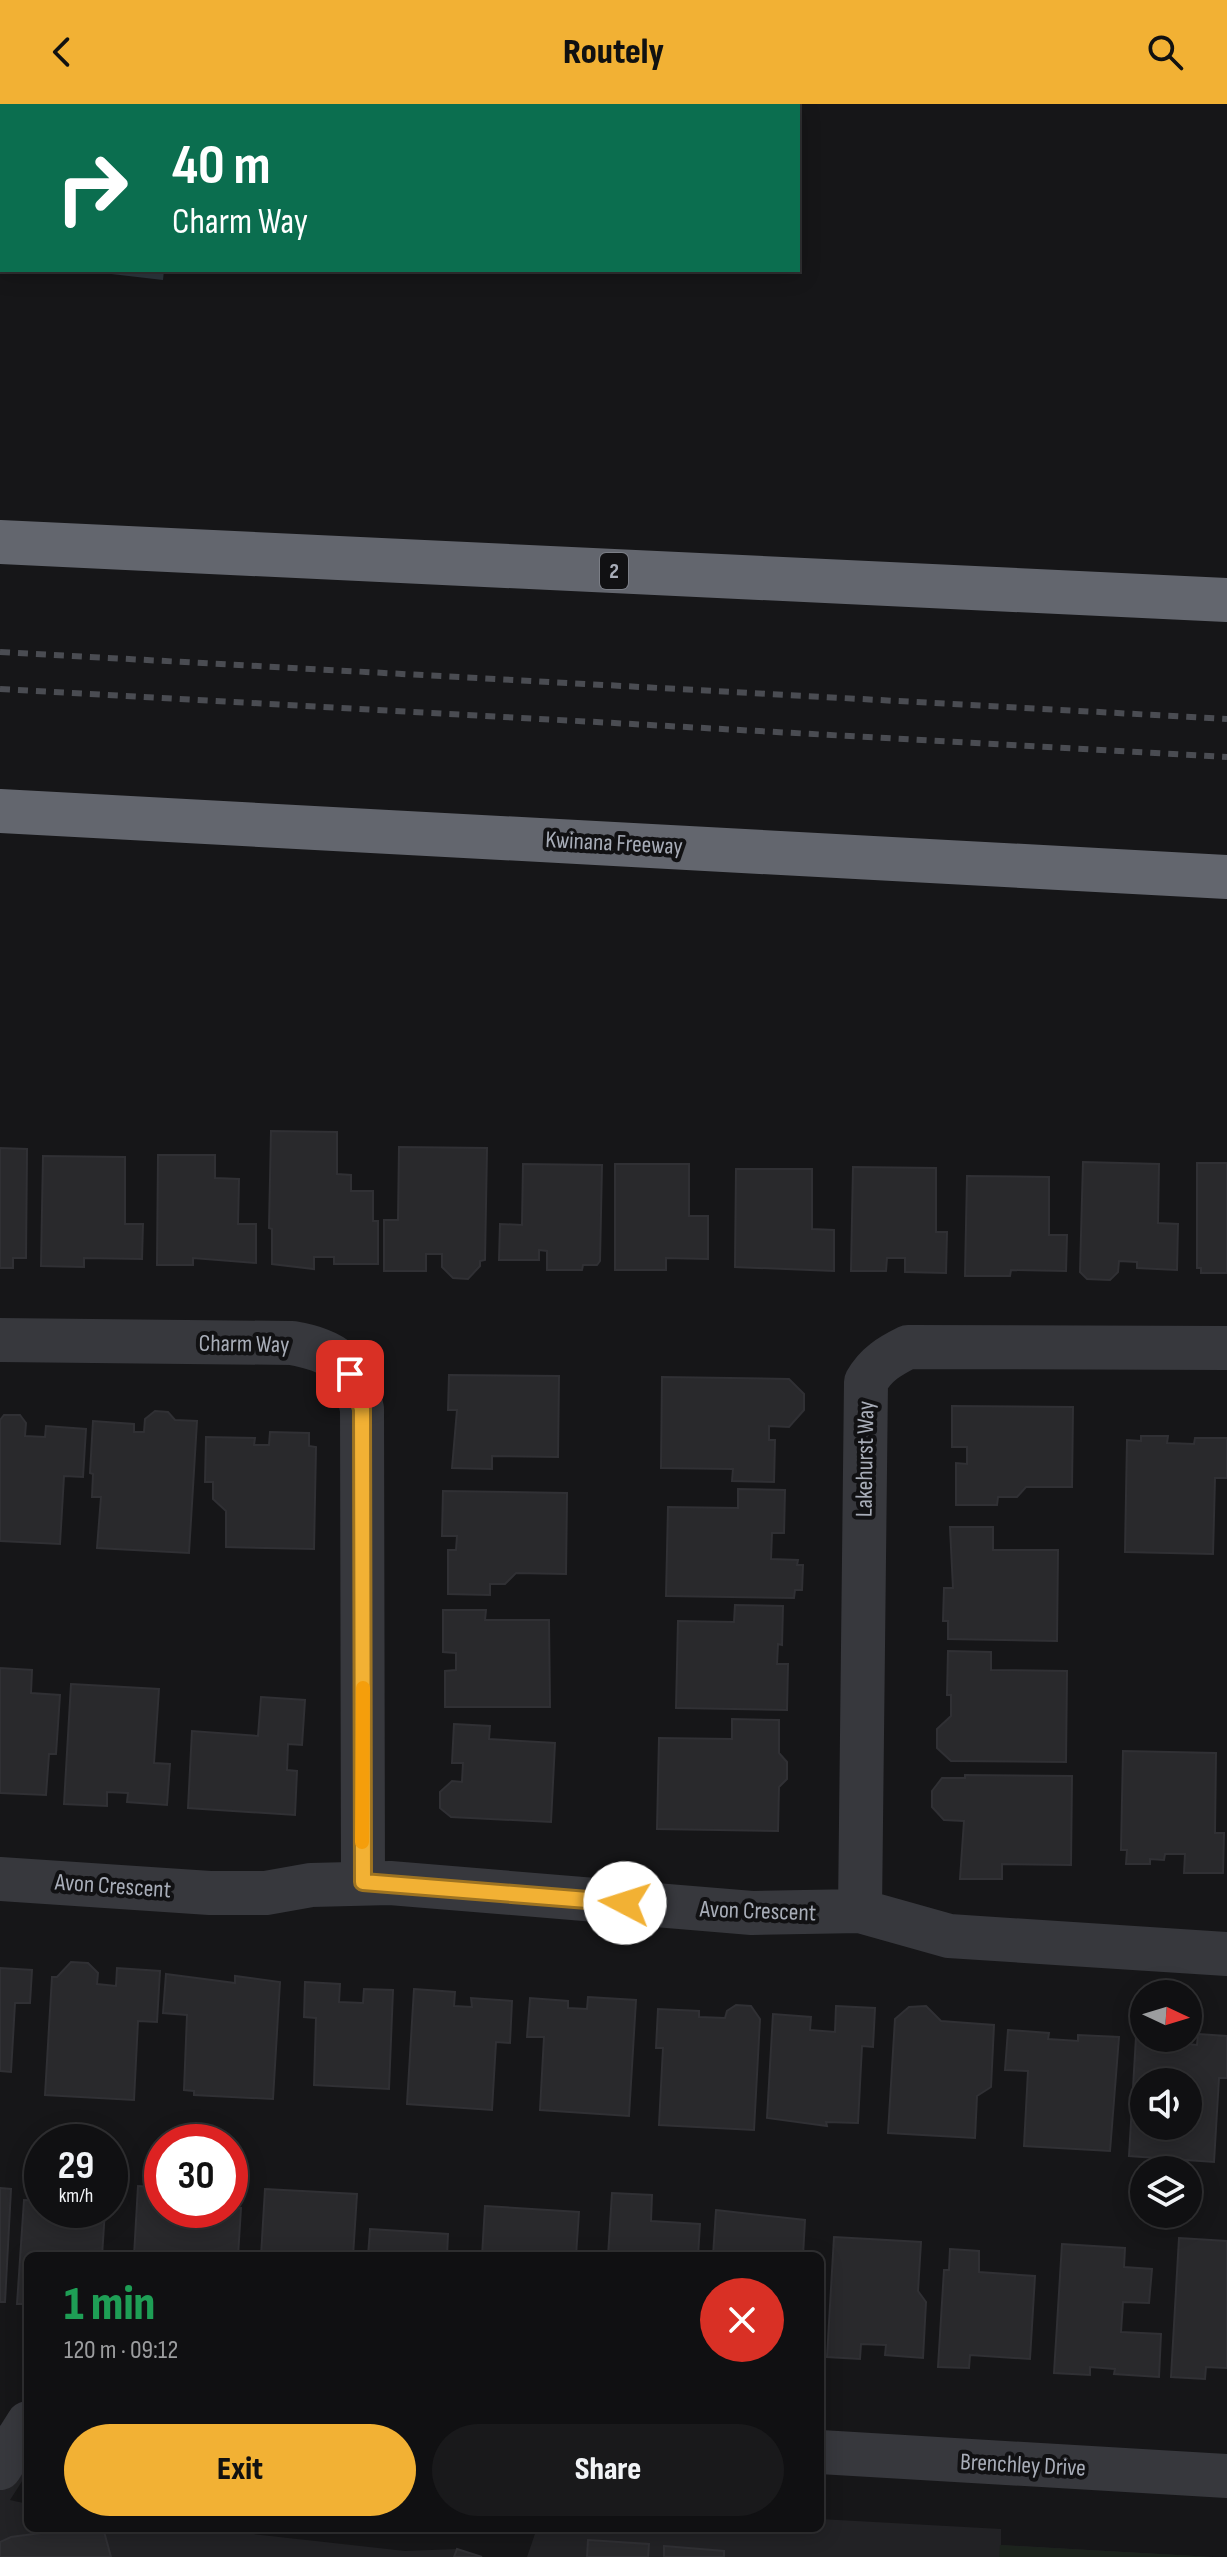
<!DOCTYPE html>
<html lang="en">
<head>
<meta charset="utf-8">
<style>
	body { margin:0; font-family:"Sofia Sans Condensed",sans-serif; background:#19191b; color:#f1f3f6; height:100vh; display:flex; flex-direction:column; font-size:30px; white-space:nowrap }
	* { box-sizing:border-box; margin:0 }
	p { font-size:26px; color:#9c9d9f }
	.icon { flex:none; width:44px; height:44px; fill:none; stroke:currentColor; stroke-width:2; stroke-linecap:round; stroke-linejoin:round }
	.map { position:relative; flex:1; overflow:hidden }
	.sheet { position:absolute; left:24px; top:2148px; width:800px; height:280px; display:flex; flex-direction:column; background:#101012; border-radius:12px; box-shadow:0 4px 20px #0003,0 0 0 2px #303032 }
	.sheet>* { flex:none }
	.hud { position:absolute; left:0px; top:0px; width:800px; height:168px; box-shadow:0 4px 20px #0003,0 0 0 2px #303032; background:#0b6e4f; color:#fff; overflow:hidden }
	.needle { width:52px; rotate:94deg }
	.tools { position:absolute; left:1130px; top:1876px; display:grid; gap:16px }
	.tools a { display:grid; place-items:center; width:72px; height:72px; border-radius:50%; background:#101012; box-shadow:0 4px 20px #0003,0 0 0 2px #303032; font-size:40px }
	.speed { position:absolute; left:24px; top:2020px; display:flex; gap:16px; font-size:40px; font-weight:700; text-align:center }
	.speed>* { display:grid; place-content:center; width:104px; height:104px; border-radius:50%; background:#101012; box-shadow:0 4px 20px #0003,0 0 0 2px #303032; line-height:1 }
	.speed small { font-size:20px; font-weight:400 }
	.speed .limit { border:12px solid #d22; background:#fff; color:#111 }
	.pin { position:absolute; display:grid; place-items:center; width:68px; height:68px; color:#fff; margin:-34px; border-radius:16px; box-shadow:0 4px 12px #0006 }
	.me { position:absolute; width:88px; margin:-44px; rotate:275deg; stroke-linejoin:round; filter:drop-shadow(0 0 6px #0008) }
	.turn { display:flex; align-items:center; gap:28px; height:168px; padding:0 40px; font-size:36px }
	.turn .icon { width:104px; height:104px; stroke-width:2.5 }
	.turn b { display:block; font-size:56px; line-height:68px }
	.round { display:grid; place-items:center; flex:none; width:84px; height:84px; border-radius:42px; background:#19191b }
	.headline { display:flex; align-items:center; justify-content:space-between; height:136px; padding:0 40px }
	h1 { font-size:48px; font-weight:800; line-height:60px; color:#1e9e55 }
	.primary-button { display:flex; gap:16px; margin-top:auto; padding:16px 40px }
	.primary-button a { flex:1; height:92px; border-radius:48px; background:#f2b134; color:#111; font-size:32px; font-weight:800; line-height:92px; text-align:center }
	.primary-button a+a { background:#19191b; color:#f1f3f6 }
	header { display:flex; justify-content:space-between; align-items:center; height:104px; padding:0 40px; background:#f2b134; color:#111; font-size:36px; font-weight:800 }
	.map>svg:first-child { display:block }
	.built { fill:#222225 }
	.green { fill:#1c231d }
	.water { fill:#2c353c }
	.building { fill:#29292c; stroke:#303034; stroke-width:2; fill-rule:evenodd }
	.lines { fill:none; stroke-linecap:round; stroke-linejoin:round }
	.minor { stroke:#37383d; stroke-width:44 }
	.highway { stroke:#63666e; stroke-width:44 }
	.rail { stroke:#4a4c52; stroke-width:6; stroke-dasharray:10 8; stroke-linecap:butt }
	.route-casing { stroke:#9d7322; stroke-width:20 }
	.route { stroke:#f2b134; stroke-width:14 }
	.slow { stroke:#f59e0b; stroke-width:14 }
	.labels { text-anchor:middle; dominant-baseline:central; stroke-width:8; stroke-linejoin:round; paint-order:stroke }
	.shield { fill:#111113; stroke:#7b7e86; stroke-width:2 }
	.shield-label { font-size:22px; font-weight:bold; fill:#a8adb8 }
	.street-label { font-size:24px; fill:#a8adb8; stroke:#111113 }
</style>
</head>
<body>
<header><svg class="icon" aria-label="back" viewBox="0 0 24 24"><path d="M15 5l-7 7 7 7"/></svg>Routely<svg class="icon" aria-label="search" viewBox="0 0 24 24"><circle cx="10" cy="10" r="6"/><path d="M15 15l6 6"/></svg></header>
<div class="map">
<svg width="1227" height="2453" viewBox="0 0 1227 2453">
	<rect width="100%" height="100%" fill="#161618"/>
	<!-- built -->
	<path class="built" d="M0 2321 28 2328V2368L10 2396 28 2400V2424H199L405 2447 457 2445 482 2453H0Z
		M820 2415 1001 2425V2441L1213 2453H527L537 2424H820Z"/>
	<!-- green -->
	<path class="green" d="M1000 2441 1213 2453H999Z"/>
	<!-- water -->
	<path class="water" d="M77 166H164L163 176Z"/>
	<!-- building -->
	<path class="building" d="M271 1027 337 1028V1070L351 1071V1087H373V1117H378V1160H334V1153H314V1165L272 1160V1125L269 1124Z
		M399 1043 487 1044 485 1156 480 1157V1162L468 1175 453 1174 442 1163V1150H426V1167H384V1116H398Z
		M0 1044 27 1045 26 1154H13V1164H0Z
		M158 1051H215V1074L239 1075 238 1120H256V1159L193 1154V1161H157Z
		M43 1052 125 1053V1120H143L142 1155 84 1154V1163L41 1162Z
		M1083 1058 1159 1060 1158 1119 1178 1120 1177 1166 1137 1164V1158L1119 1157 1118 1168 1110 1176 1087 1175 1080 1168Z
		M1197 1059H1227V1169H1201V1164H1197Z
		M523 1060 602 1061 600 1157 597 1161H583L582 1166H547V1147L539 1146V1156H499L500 1120 522 1121Z
		M615 1060H689V1112H708V1155L666 1154V1166H615Z
		M853 1063 936 1064V1128H947L946 1169 905 1168V1154H887L886 1167H851Z
		M736 1065H812V1125L834 1126V1167L735 1163Z
		M967 1072 1049 1073V1131H1067L1066 1167 1011 1166 1010 1172H965Z
		M449 1271 559 1272 558 1353 492 1352V1365L452 1364 457 1306H448Z
		M662 1273 789 1275 804 1290V1306L789 1323 769 1322V1336H775L774 1378 732 1377 733 1365 661 1364Z
		M952 1302 1073 1303 1072 1383H1026L1017 1393H998L997 1401H956V1359L967 1360V1343H952Z
		M155 1307 168 1308 175 1316 197 1317 189 1449 97 1444 101 1393H92L93 1370 90 1369 93 1317 134 1320V1328H144L145 1315Z
		M4 1311H20L26 1319 25 1332 45 1333 46 1322 86 1325 83 1373 64 1372 60 1440 0 1437V1316Z
		M270 1328 309 1329V1342L316 1343 314 1445 226 1443V1407L213 1395V1378H205L206 1333 255 1334 254 1341H269Z
		M1141 1332H1168L1167 1339 1194 1340 1195 1334H1227V1374H1215L1213 1450 1125 1448 1127 1336 1141 1337Z
		M738 1385 785 1386 784 1429H772L771 1455 798 1456 797 1461H803L802 1486H795L794 1494 666 1492 668 1403 738 1404Z
		M443 1387 567 1389 566 1470 516 1469 505 1480H490V1491L448 1490V1446H456L457 1432H442Z
		M950 1423H993V1446H1058L1057 1537 948 1535V1517H943L944 1484H953Z
		M735 1501 783 1502 782 1541 778 1540 777 1560H788L787 1606 676 1604 678 1517 734 1518Z
		M443 1506H486L485 1516H549L550 1603H445V1567L456 1566V1549L443 1548Z
		M948 1547 991 1548V1566L1067 1567 1066 1658 951 1657 937 1644V1625L951 1612V1591H947Z
		M0 1564 32 1566 31 1589 60 1591 56 1650H49L46 1691 0 1689Z
		M71 1580 159 1585 154 1659 170 1660 167 1701 127 1698 128 1689 107 1688V1702L64 1700Z
		M261 1593 305 1596 302 1641 288 1640 287 1666 297 1667 295 1711 188 1704 192 1627 258 1632Z
		M732 1615 779 1616V1649L787 1658V1675L779 1683 778 1727 657 1725 659 1634 732 1635Z
		M454 1620 490 1622 489 1635 555 1639 551 1718 451 1713 440 1704V1688L452 1677 462 1678 463 1659H452Z
		M1123 1647 1216 1649 1215 1729H1224L1223 1769H1184L1185 1750H1165L1164 1756 1150 1755V1760H1126L1127 1746H1121Z
		M965 1671 1072 1672 1071 1761 1002 1760V1775H960L964 1717 944 1716 932 1703V1687L942 1674H965Z
		M71 1858 88 1859 98 1869 97 1880 116 1882 117 1864 160 1867 157 1918 138 1917 134 1996 45 1991 52 1873H57Z
		M0 1864 32 1866 30 1899H15L11 1968 0 1967Z
		M166 1870 235 1879V1872L280 1878 273 1995 194 1991V1987L184 1986 187 1911 163 1909Z
		M305 1878 340 1880 339 1898 363 1899 364 1885 393 1886 389 1985 314 1981 316 1914 304 1913Z
		M414 1885 455 1888 454 1902 472 1903 471 1894 512 1897 510 1939 496 1938 492 2006 407 2000Z
		M588 1893 636 1896 629 2012 540 2006 544 1933H527L530 1894 568 1897V1904L587 1905Z
		M736 1901 751 1902 760 1915 754 2026 659 2021 663 1944H656L658 1905 699 1907V1913L725 1914 727 1907Z
		M836 1902 875 1904 873 1943 862 1942 858 2019 826 2018 827 2022 767 2014 773 1910 811 1913 810 1926 835 1928Z
		M926 1902 941 1917 994 1921 991 1983 977 1992 975 2034 888 2029 895 1915 909 1903Z
		M1008 1926 1049 1929 1048 1935 1078 1937V1931L1119 1933 1110 2047 1024 2042 1028 1967 1005 1966Z
		M1198 1930 1227 1932V1974H1219L1214 2058 1129 2052 1136 1933 1178 1934 1177 1939 1197 1941ZM1144 1978H1188V2022H1144Z
		M138 2082 162 2084V2106L241 2104 238 2152H134Z
		M0 2084 11 2085 5 2198H0Z
		M265 2085 357 2090 353 2152H261Z
		M612 2089 652 2091 651 2117 700 2120 698 2152H608Z
		M24 2096 42 2097V2106H105L102 2152H28V2200H17Z
		M485 2102 579 2108 576 2152H482Z
		M716 2106 805 2116 803 2152H713Z
		M370 2125 448 2130 447 2152H368Z
		M834 2133 921 2138 918 2187 926 2198 923 2254 885 2251 886 2241 861 2240 860 2255 827 2253Z
		M1179 2134 1227 2137V2264L1206 2263 1205 2275 1171 2273Z
		M1062 2140 1125 2144 1124 2163 1152 2165 1149 2199 1123 2198 1121 2228 1161 2230 1159 2273 1114 2270 1115 2265 1090 2263V2271L1054 2269Z
		M950 2145 979 2147V2168L1035 2172 1030 2255 970 2251 969 2264 938 2263 944 2166H949Z
		M79 2424H103L111 2453H0V2438L11 2433Z
		M588 2436 649 2440 648 2453H587Z
		M664 2442 724 2447V2453H664Z
		M457 2445 482 2453H454Z"/>
	<g class="lines">
		<!-- minor -->
		<path class="minor" d="M0 1236 292 1239C336 1247 352 1259 362 1305L363 1778
			M0 1775 210 1789H266L311 1781 390 1779 752 1809 860 1807 949 1832 1227 1850
			M860 1807 866 1278C876 1260 890 1252 908 1243L1227 1244
			M820 2348 1227 2372
			M0 2364 28 2319"/>
		<!-- highway -->
		<path class="highway" d="M0 438 1227 496
			M0 707 1227 773"/>
		<!-- rail -->
		<path class="rail" d="M0 548 1227 615
			M0 585 1227 653"/>
	</g>
	<g class="lines">
		<defs>
			<path id="route" d="M350 1270 362 1305 363 1778 625 1799"/>
		</defs>
		<!-- route casing -->
		<use href="#route" class="route-casing"/>
		<!-- route -->
		<use href="#route" class="route"/>
		<!-- slow -->
		<path class="slow" d="M362 1738 363 1584"/>
	</g>
	<g class="labels">
		<!-- shield labels -->
		<rect class="shield" x="600" y="449" width="28" height="36" rx="6"/>
		<g class="shield-label">
			<text x="614" y="467">2</text>
		</g>
		<!-- street labels -->
		<g class="street-label">
			<text transform="translate(614 739) rotate(3)">Kwinana Freeway</text>
			<text transform="translate(244 1240) rotate(1)">Charm Way</text>
			<text transform="translate(865 1355) rotate(-89)">Lakehurst Way</text>
			<text transform="translate(113 1782) rotate(4)">Avon Crescent</text>
			<text transform="translate(758 1807) rotate(2)">Avon Crescent</text>
			<text transform="translate(1023 2361) rotate(3)">Brenchley Drive</text>
		</g>
	</g>
</svg>
<div class="tools">
<a><svg class="needle" viewBox="-14 -14 28 28"><path d="M0-13l5 13h-10z" fill="#e53935"/><path d="M0 13l5-13h-10z" fill="#9c9d9f"/></svg></a>
<a><svg class="icon" aria-label="sound" viewBox="0 0 24 24"><path d="M4 9h4l5-4v14l-5-4H4zM17 9q2 3 0 6"/></svg></a>
<a><svg class="icon" aria-label="layers" viewBox="0 0 24 24"><path d="M12 4l9 5-9 5-9-5zM3 14l9 5 9-5"/></svg></a>
</div>
<div class="speed"><div>29<small>km/h</small></div><div class="limit">30</div></div>
<div class="pin" style="left:350px;top:1270px;background:#d93025"><svg class="icon" aria-label="arrive" viewBox="0 0 24 24"><path d="M6 21V4h12l-3 4 3 4H6"/></svg></div>
<svg class="me" style="left:625px;top:1799px" viewBox="-20 -20 40 40"><circle r="19" fill="#fff"/><path d="M0-13L10 11 0 6-10 11z" fill="#f2b134"/></svg>
<div class="hud">
<div class="turn"><svg class="icon" aria-label="right" viewBox="0 0 24 24"><path d="M7 20v-9h11M14 6l5 5-5 5"/></svg><div><b>40 m</b>Charm Way</div></div>
</div>
<section class="sheet">
<div class="headline"><div><h1>1 min</h1><p>120 m · 09:12</p></div><a class="round" style="background:#d93025;color:#fff"><svg class="icon" aria-label="close" viewBox="0 0 24 24"><path d="M6 6l12 12M18 6L6 18"/></svg></a></div>
<div class="primary-button"><a>Exit</a><a>Share</a></div>
</section>
</div>
</body>
</html>
